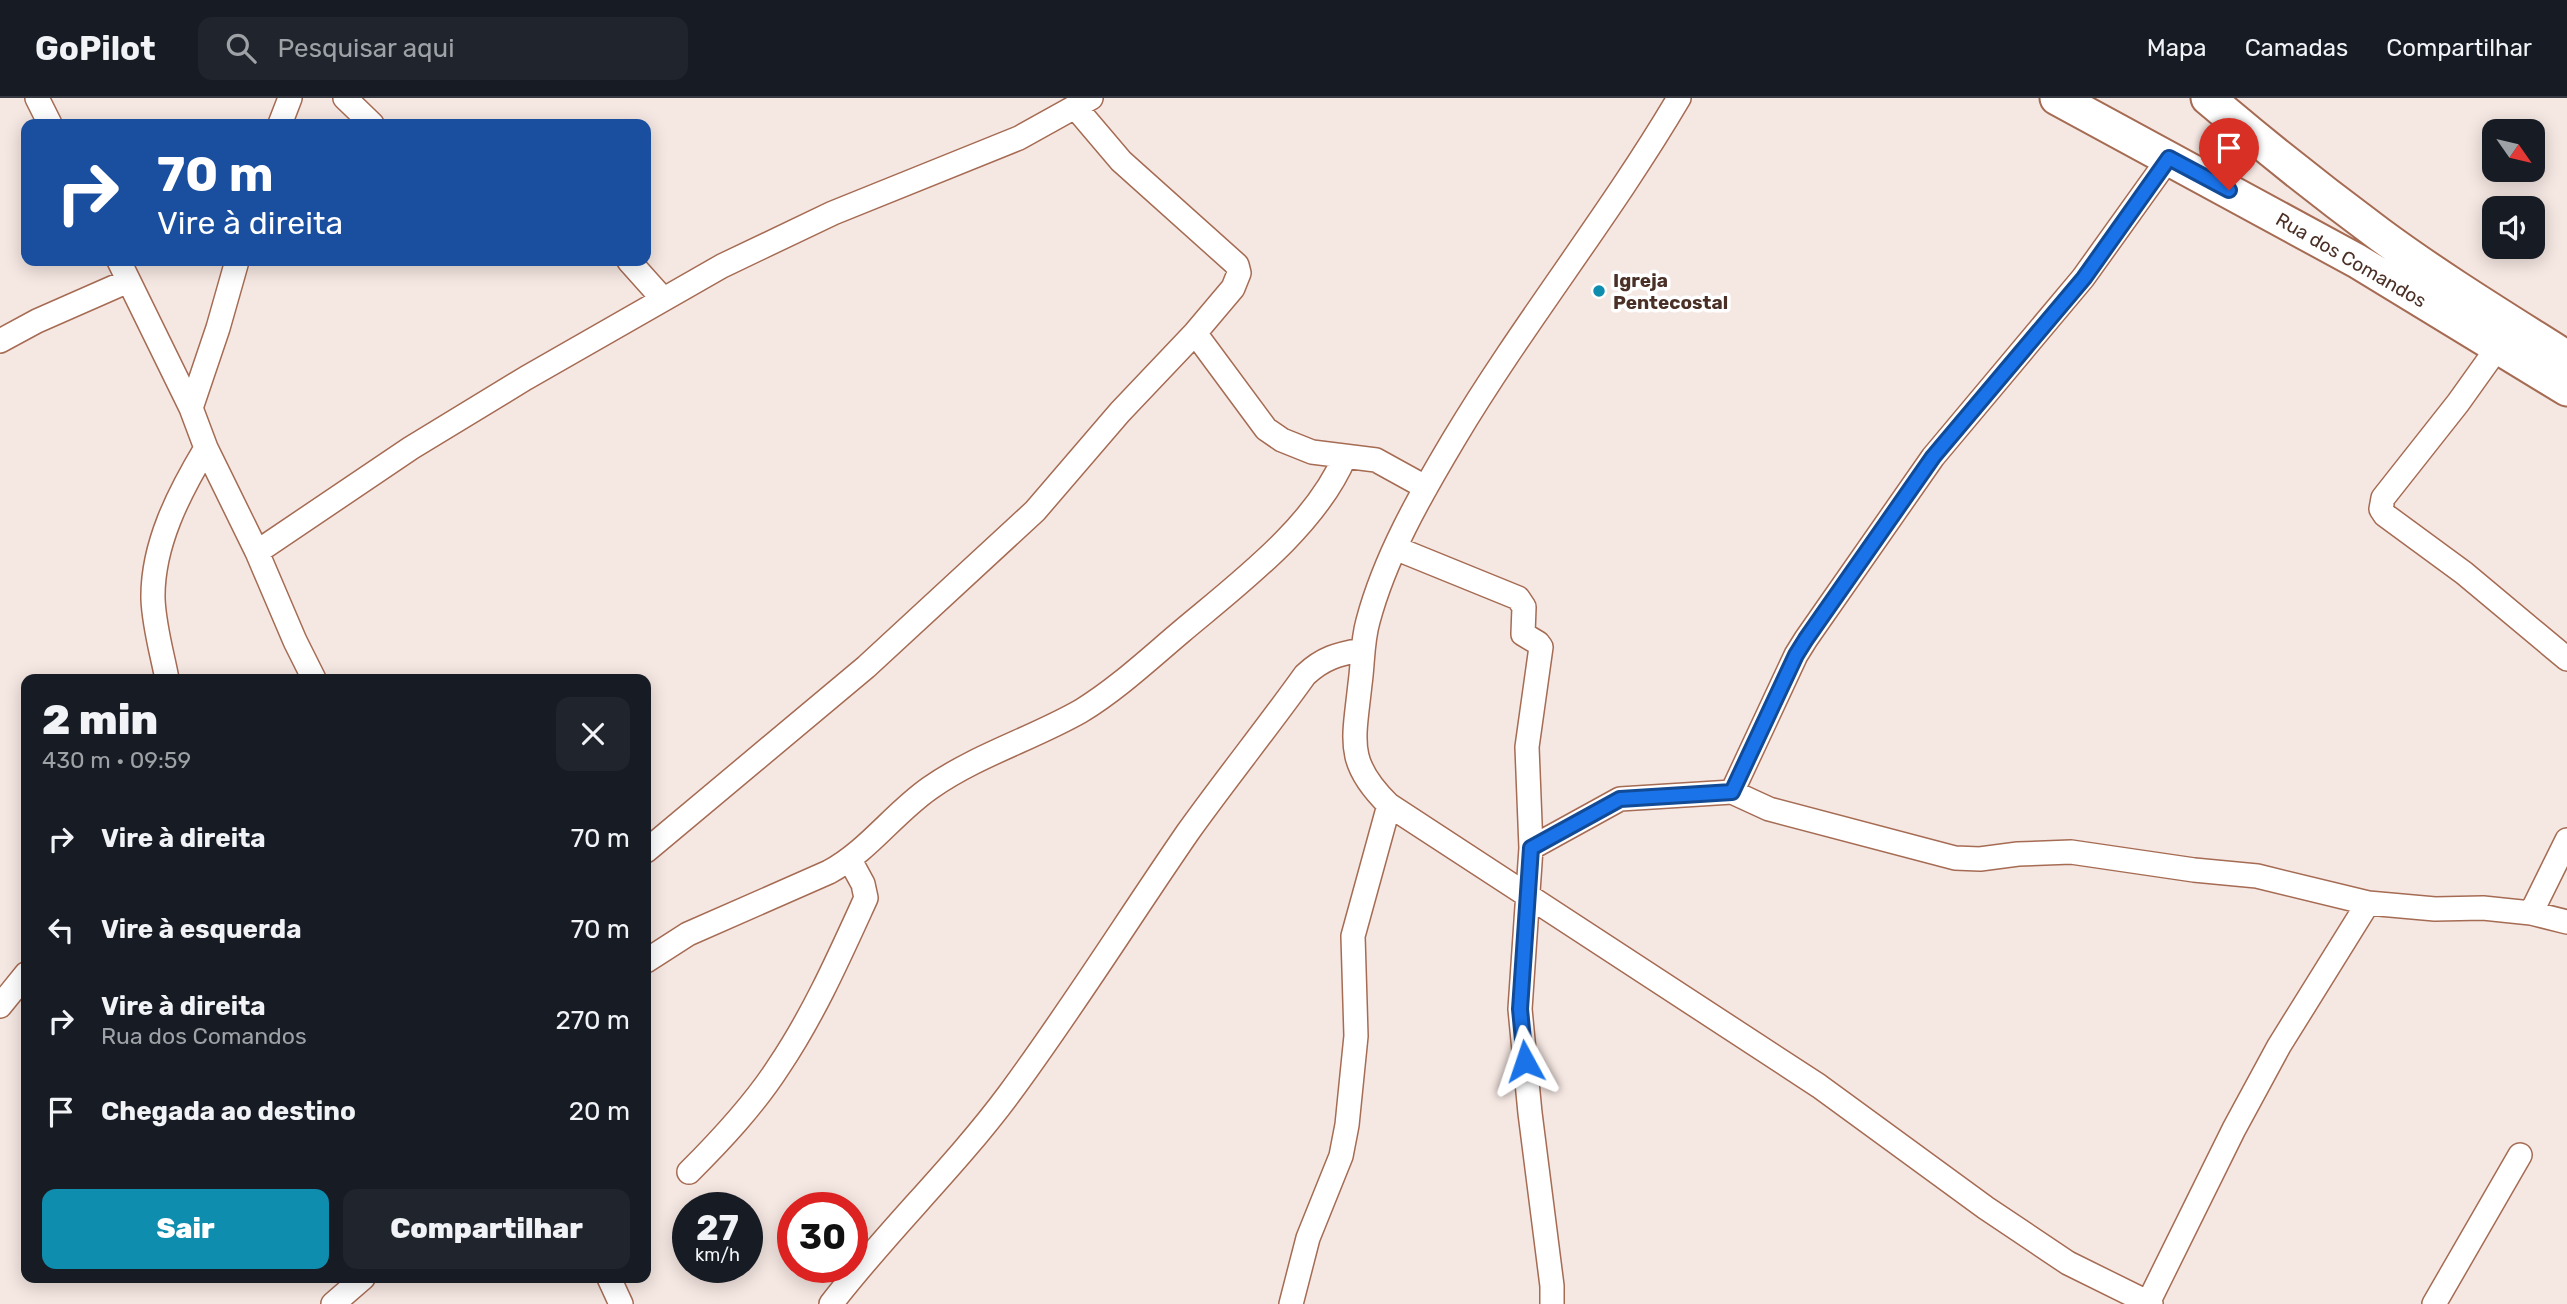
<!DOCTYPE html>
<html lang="pt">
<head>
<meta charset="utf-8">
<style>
	body { margin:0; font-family:Rubik,sans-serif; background:#20242c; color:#f1f3f6; height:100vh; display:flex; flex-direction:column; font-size:26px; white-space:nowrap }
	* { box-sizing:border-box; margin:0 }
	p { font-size:23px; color:#9ea1a6 }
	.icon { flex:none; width:38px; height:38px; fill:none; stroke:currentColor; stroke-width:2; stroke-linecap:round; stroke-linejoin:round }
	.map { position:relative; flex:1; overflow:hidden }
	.panel { position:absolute; left:21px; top:576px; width:630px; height:609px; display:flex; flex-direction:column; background:#171b24; border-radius:14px; box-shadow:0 4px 18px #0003 }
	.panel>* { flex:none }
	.top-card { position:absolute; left:21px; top:21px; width:630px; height:147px; border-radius:14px; box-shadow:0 4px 18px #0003; background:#1a4fa0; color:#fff; overflow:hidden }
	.needle { width:46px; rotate:124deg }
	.controls { position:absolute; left:2482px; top:21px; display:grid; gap:14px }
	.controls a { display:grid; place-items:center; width:63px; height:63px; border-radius:14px; background:#171b24; box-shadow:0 4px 18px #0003; font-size:35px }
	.speed { position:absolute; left:672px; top:1094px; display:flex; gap:14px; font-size:35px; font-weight:700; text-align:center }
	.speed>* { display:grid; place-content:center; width:91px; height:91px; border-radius:50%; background:#171b24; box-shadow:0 4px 18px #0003; line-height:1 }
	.speed small { font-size:18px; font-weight:400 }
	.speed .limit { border:10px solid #d22; background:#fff; color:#111 }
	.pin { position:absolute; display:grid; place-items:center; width:60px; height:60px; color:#fff; margin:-72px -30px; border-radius:50% 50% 50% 0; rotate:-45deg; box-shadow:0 0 7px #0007 }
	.pin .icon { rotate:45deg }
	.me { position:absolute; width:77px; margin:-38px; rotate:355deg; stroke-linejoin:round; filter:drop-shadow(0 0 5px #0008) }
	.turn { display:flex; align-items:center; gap:24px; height:147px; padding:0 21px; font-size:32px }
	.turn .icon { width:91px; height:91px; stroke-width:2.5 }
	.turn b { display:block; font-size:49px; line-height:60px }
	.round { display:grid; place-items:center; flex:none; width:74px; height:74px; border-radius:14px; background:#20242c }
	.summary { display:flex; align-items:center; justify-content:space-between; height:119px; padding:0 21px }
	h1 { font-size:42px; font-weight:800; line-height:52px }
	.cta { display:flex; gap:14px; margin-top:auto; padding:14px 21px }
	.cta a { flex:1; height:80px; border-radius:14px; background:#0f8dae; color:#fff; font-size:28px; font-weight:800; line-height:80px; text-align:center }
	.cta a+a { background:#20242c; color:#f1f3f6 }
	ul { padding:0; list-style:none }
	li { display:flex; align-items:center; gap:21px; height:91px; padding:0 21px }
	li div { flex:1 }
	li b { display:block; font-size:26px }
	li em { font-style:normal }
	header { display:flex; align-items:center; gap:42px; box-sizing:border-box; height:98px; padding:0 35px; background:#171b24; border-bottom:2px solid #363941 }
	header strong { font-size:33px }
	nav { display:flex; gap:38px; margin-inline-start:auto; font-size:24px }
	.search { width:490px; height:63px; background:#20242c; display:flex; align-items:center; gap:18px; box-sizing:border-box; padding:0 24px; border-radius:14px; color:#9ea1a6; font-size:26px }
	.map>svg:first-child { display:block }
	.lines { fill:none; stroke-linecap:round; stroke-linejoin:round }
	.minor-casing { stroke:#a66b53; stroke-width:26 }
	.secondary-casing { stroke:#a66b53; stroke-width:37 }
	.minor { stroke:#fff; stroke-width:23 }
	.secondary { stroke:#fff; stroke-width:33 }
	.route-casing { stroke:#114b97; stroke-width:18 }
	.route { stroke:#1a73e8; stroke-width:12 }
	.poi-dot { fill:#0f8dae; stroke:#fff; stroke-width:2.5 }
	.labels { text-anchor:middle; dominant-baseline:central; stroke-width:7; stroke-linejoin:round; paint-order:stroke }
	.street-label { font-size:19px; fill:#4a3026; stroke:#fff }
	.poi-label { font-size:19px; font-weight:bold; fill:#4a3026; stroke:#fff; text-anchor:start }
</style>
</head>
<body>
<header>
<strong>GoPilot</strong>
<div class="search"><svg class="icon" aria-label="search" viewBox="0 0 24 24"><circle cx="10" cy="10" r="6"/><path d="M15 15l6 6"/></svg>Pesquisar aqui</div>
<nav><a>Mapa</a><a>Camadas</a><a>Compartilhar</a></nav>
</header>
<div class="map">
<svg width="2567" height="1206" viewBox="0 0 2567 1206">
	<rect width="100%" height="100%" fill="#f5e7e2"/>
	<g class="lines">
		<defs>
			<path id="minor" d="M37 0 50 26
				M345 0 372 26
				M1679 0C1610 117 1524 224 1454 341 1420 398 1385 459 1368 523 1362 544 1363 565 1360 586 1354 643 1345 664 1389 707L1819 988 1986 1110 2068 1165 2151 1206
				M280 26 290 0
				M119 163 191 310 206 350 257 454 295 543 314 581
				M629 163 663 201
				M1195 235 1266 331 1282 342 1312 354 1376 362 1425 389
				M0 243 37 223 128 183
				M2498 249 2458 305 2383 400 2381 411 2385 417 2464 475 2567 561
				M191 310 218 230 237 163
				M1395 450 1518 500 1524 509 1523 536 1538 545 1541 549 1527 649 1531 750 1520 911 1530 1015 1552 1188V1206
				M257 454 411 350 526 280 722 168 833 115 1019 40 1091 0
				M167 581C162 555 154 528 153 501 152 447 179 395 206 350
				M1732 694 1796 557 1806 541 1933 359 2083 180 2169 60
				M1531 750 1620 701 1732 694 1769 711 1955 760 1980 761 2018 756 2071 754 2194 772 2257 778 2368 805 2435 811 2483 810 2531 815 2567 824
				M646 753 866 569 1035 413 1120 314 1195 235 1233 190 1239 175 1237 167 1121 63 1076 10
				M2531 815 2567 742
				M646 863 688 836 829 774C868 753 894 715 930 690 977 657 1032 641 1081 613 1117 591 1149 561 1181 534 1238 486 1316 428 1345 358
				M0 908 26 876
				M689 1074C721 1042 754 1007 779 968 814 916 840 857 866 800L863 786 850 762
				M609 1180 621 1206
				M2148 1205 2234 1031 2279 948 2368 805
				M333 1206 363 1180
				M831 1206C887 1133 954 1070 1009 996 1072 911 1128 821 1188 734 1226 681 1267 630 1305 577 1323 560 1338 556 1362 552
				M1291 1206 1308 1140 1341 1058 1347 1027 1356 938 1353 838 1389 707
				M2434 1206 2520 1057"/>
			<path id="secondary" d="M2057 0 2357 163 2567 291
				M2208 0C2263 47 2321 93 2379 136 2440 181 2504 220 2567 260"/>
		</defs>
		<!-- minor casing -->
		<use href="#minor" class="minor-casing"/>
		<!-- secondary casing -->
		<use href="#secondary" class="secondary-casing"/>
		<!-- minor -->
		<use href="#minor" class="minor"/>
		<!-- secondary -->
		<use href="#secondary" class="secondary"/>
	</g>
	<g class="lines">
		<defs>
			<path id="route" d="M1525 963 1520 911 1531 750 1620 701 1732 694 1796 557 1806 541 1933 359 2084 180 2169 60 2229 92"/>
		</defs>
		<!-- route casing -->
		<use href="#route" class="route-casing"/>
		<!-- route -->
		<use href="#route" class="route"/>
	</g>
	<!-- markers -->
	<circle class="poi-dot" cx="1599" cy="193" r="7"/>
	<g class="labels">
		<!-- street labels -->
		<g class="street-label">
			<text transform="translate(2351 162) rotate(30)">Rua dos Comandos</text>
		</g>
		<!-- poi labels -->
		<g class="poi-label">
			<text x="1613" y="182">Igreja<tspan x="1613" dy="22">Pentecostal</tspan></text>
		</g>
	</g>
</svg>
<div class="controls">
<a><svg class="needle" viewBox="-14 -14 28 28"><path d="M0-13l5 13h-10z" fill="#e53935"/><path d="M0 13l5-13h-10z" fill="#9ea1a6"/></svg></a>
<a><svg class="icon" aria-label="sound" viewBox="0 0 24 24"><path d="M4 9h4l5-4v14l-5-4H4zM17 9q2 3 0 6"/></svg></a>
</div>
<div class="speed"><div>27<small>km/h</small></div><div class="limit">30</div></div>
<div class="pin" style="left:2229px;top:92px;background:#d93025"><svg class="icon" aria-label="arrive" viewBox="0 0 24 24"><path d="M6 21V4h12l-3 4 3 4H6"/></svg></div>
<svg class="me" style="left:1525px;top:963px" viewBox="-20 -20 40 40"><path d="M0-17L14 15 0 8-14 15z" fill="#1a73e8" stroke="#fff" stroke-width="4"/></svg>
<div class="top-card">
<div class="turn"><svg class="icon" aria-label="right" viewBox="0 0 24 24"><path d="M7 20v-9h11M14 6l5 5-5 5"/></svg><div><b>70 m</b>Vire à direita</div></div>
</div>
<section class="panel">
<div class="summary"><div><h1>2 min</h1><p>430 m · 09:59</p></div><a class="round"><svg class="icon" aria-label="close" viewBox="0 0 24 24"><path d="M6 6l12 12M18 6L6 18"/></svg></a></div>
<ul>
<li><svg class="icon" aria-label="right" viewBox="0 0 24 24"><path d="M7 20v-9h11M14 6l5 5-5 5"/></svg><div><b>Vire à direita</b></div><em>70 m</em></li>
<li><svg class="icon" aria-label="left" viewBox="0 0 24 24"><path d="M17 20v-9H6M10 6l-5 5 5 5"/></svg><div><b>Vire à esquerda</b></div><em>70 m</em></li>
<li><svg class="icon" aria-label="right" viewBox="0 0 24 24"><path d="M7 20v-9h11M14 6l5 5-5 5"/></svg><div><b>Vire à direita</b><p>Rua dos Comandos</p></div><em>270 m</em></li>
<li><svg class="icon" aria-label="arrive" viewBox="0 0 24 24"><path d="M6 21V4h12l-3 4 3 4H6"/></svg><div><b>Chegada ao destino</b></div><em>20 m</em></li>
</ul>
<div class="cta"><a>Sair</a><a>Compartilhar</a></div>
</section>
</div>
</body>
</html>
